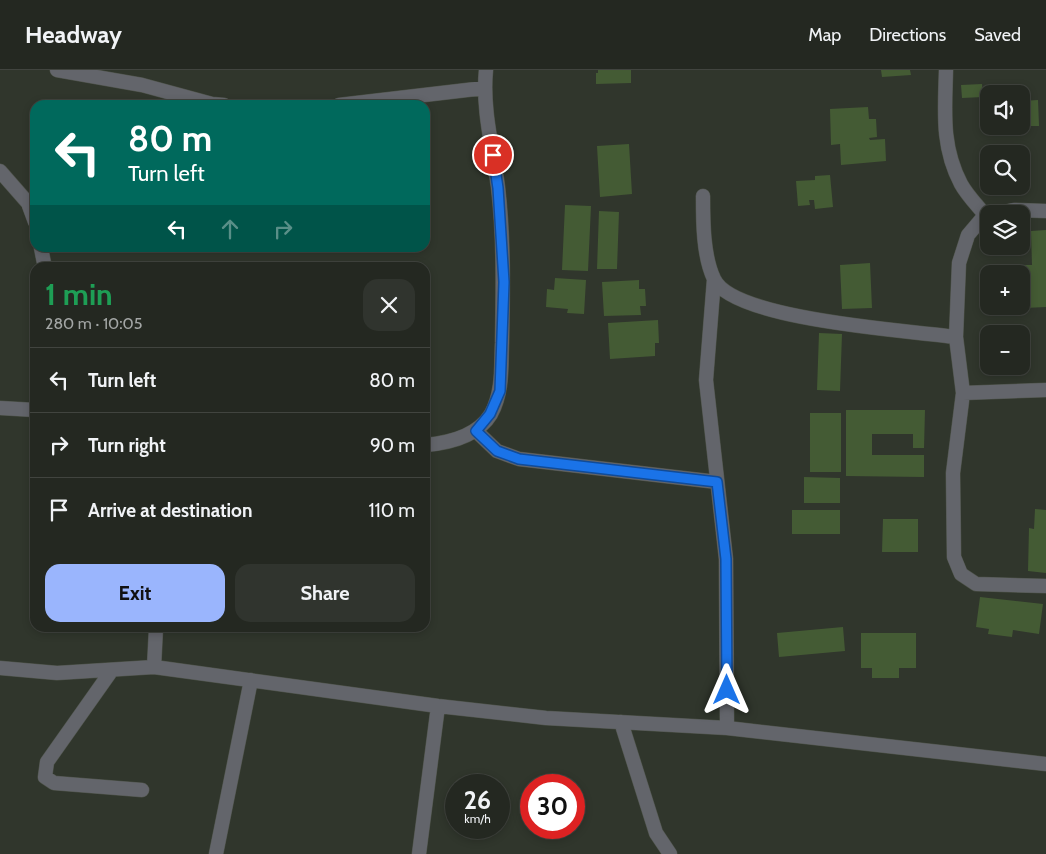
<!DOCTYPE html>
<html lang="en">
<head>
<meta charset="utf-8">
<style>
	body { margin:0; font-family:Cabin,sans-serif; background:#30342e; color:#f1f3f6; height:100vh; display:flex; flex-direction:column; font-size:19px; white-space:nowrap }
	* { box-sizing:border-box; margin:0 }
	p { font-size:16px; color:#a3a6a5 }
	.icon { flex:none; width:28px; height:28px; fill:none; stroke:currentColor; stroke-width:2; stroke-linecap:round; stroke-linejoin:round }
	.map { position:relative; flex:1; overflow:hidden }
	.side { position:absolute; left:30px; top:192px; width:400px; height:370px; display:flex; flex-direction:column; background:#242821; border-radius:15px; box-shadow:0 2px 8px #0003,0 0 0 1px #41443f }
	.side>* { flex:none }
	.hud { position:absolute; left:30px; top:30px; width:400px; height:152px; border-radius:15px; box-shadow:0 2px 8px #0003,0 0 0 1px #41443f; background:#00695c; color:#fff; overflow:hidden }
	.controls { position:absolute; left:980px; top:15px; display:grid; gap:10px }
	.controls a { display:grid; place-items:center; width:50px; height:50px; border-radius:10px; background:#242821; box-shadow:0 2px 8px #0003,0 0 0 1px #41443f; font-size:25px }
	.speed { position:absolute; left:445px; top:704px; display:flex; gap:10px; font-size:25px; font-weight:700; text-align:center }
	.speed>* { display:grid; place-content:center; width:65px; height:65px; border-radius:50%; background:#242821; box-shadow:0 2px 8px #0003,0 0 0 1px #41443f; line-height:1 }
	.speed small { font-size:12px; font-weight:400 }
	.speed .limit { border:8px solid #d22; background:#fff; color:#111 }
	.pin { position:absolute; display:grid; place-items:center; width:42px; height:42px; color:#fff; margin:-21px; border:2px solid #fff; border-radius:50%; box-shadow:0 1px 5px #0007 }
	.me { position:absolute; width:55px; margin:-28px; rotate:0deg; stroke-linejoin:round; filter:drop-shadow(0 0 4px #0008) }
	.turn { display:flex; align-items:center; gap:18px; height:105px; padding:0 15px; font-size:22px }
	.turn .icon { width:65px; height:65px; stroke-width:2.5 }
	.turn b { display:block; font-size:35px; line-height:42px }
	.lanes { display:flex; align-items:center; height:48px; padding:0 15px; background:#0003; justify-content:center; gap:25px; direction:ltr }
	.lanes .off { opacity:.35 }
	.round { display:grid; place-items:center; flex:none; width:52px; height:52px; border-radius:15px; background:#30342e }
	.summary { display:flex; align-items:center; justify-content:space-between; height:85px; padding:0 15px }
	h1 { font-size:30px; font-weight:700; line-height:38px; color:#1e9e55 }
	.button { display:flex; gap:10px; margin-top:auto; padding:10px 15px }
	.button a { flex:1; height:58px; border-radius:15px; background:#9ab5fd; color:#111; font-size:20px; font-weight:700; line-height:58px; text-align:center }
	.button a+a { background:#30342e; color:#f1f3f6 }
	ul { padding:0; list-style:none }
	li { display:flex; align-items:center; gap:15px; height:65px; padding:0 15px; border-top:1px solid #41443f }
	li div { flex:1 }
	li b { display:block; font-size:19px }
	li em { font-style:normal }
	header { display:flex; align-items:center; gap:30px; box-sizing:border-box; height:70px; padding:0 25px; background:#242821; border-bottom:1px solid #41443f }
	header strong { font-size:24px }
	nav { display:flex; gap:28px; margin-inline-start:auto; font-size:18px }
	.map>svg:first-child { display:block }
	.building { fill:#445b34 }
	.lines { fill:none; stroke-linecap:round; stroke-linejoin:round }
	.minor-casing { stroke:#4e534a; stroke-width:15 }
	.minor { stroke:#63656b; stroke-width:14 }
	.route-casing { stroke:#114b97; stroke-width:12 }
	.route { stroke:#1a73e8; stroke-width:9 }
</style>
</head>
<body>
<header>
<strong>Headway</strong>
<nav><a>Map</a><a>Directions</a><a>Saved</a></nav>
</header>
<div class="map">
<svg width="1046" height="784" viewBox="0 0 1046 784">
	<rect width="100%" height="100%" fill="#30362c"/>
	<!-- building -->
	<path class="building" d="M598 0H631V13L596 14V3H598Z
		M881 0H910L911 5 882 7Z
		M982 14 983 27 962 28 961 15Z
		M1038 30 1039 56H1021V31Z
		M868 37 869 49H876L877 67 869 68 870 70 885 69 886 91 841 95 840 74 831 75 830 39Z
		M629 74 632 124 600 127 597 76Z
		M830 105 833 137 815 139 814 130H809L810 135 798 136 796 111 815 110V106Z
		M565 135 591 136 588 201 562 200Z
		M599 141 619 142 617 199H597Z
		M1046 160V237L1025 238V226H1021V209H1024V195H1032L1031 161Z
		M870 193 872 238 842 239 840 195Z
		M555 208 586 210 584 244 567 243 568 239 546 237 547 219 554 220Z
		M639 210V219H645L646 236H640L641 245 604 246 602 212Z
		M658 250 659 273H655V286L610 289 608 253Z
		M819 263 842 264 840 321 817 320Z
		M846 340H925L924 378H913V364H872V385H924V407L846 406Z
		M810 343H841V402H810Z
		M804 407 840 408V433H804Z
		M1035 439 1046 440V503L1028 501 1029 458 1034 459Z
		M792 440H840V464H792Z
		M883 449H918V482H882Z
		M980 527 1043 534 1039 564 1013 560 1012 567 988 564 989 559 976 557Z
		M843 557 845 581 779 587 777 563Z
		M861 563H916V598H899V608H872V598H861Z"/>
	<g class="lines">
		<defs>
			<path id="minor" d="M57 0 142 15 212 34 224 35
				M946 0C945 41 941 76 961 114 967 125 977 135 985 145
				M339 35 484 18
				M0 101 28 133 35 152
				M703 126C703 151 703 186 714 209 733 250 911 261 956 267
				M993 144 1014 140 1046 141
				M989 145H985L968 165 959 193 956 267 963 323 953 403 954 487 961 504 976 514 1046 516
				M41 178 45 198
				M714 209 706 310 726 489 727 658
				M963 323 1046 320
				M0 338 35 340
				M476 361 497 381 519 389 717 412
				M425 375C449 373 477 367 491 344 503 322 501 297 502 273 503 221 504 169 498 117 493 79 482 39 486 0
				M154 597 156 558
				M0 598 57 603 154 597 438 636 546 648 727 658 1046 694
				M112 600 47 692 45 707 54 713 142 720
				M621 652 656 763 670 784
				M216 784 251 610
				M419 784 438 636"/>
		</defs>
		<!-- minor casing -->
		<use href="#minor" class="minor-casing"/>
		<!-- minor -->
		<use href="#minor" class="minor"/>
	</g>
	<g class="lines">
		<defs>
			<path id="route" d="M493 85 498 118 504 212 500 321 490 344 476 361 497 381 519 389 717 412 726 489 727 620"/>
		</defs>
		<!-- route casing -->
		<use href="#route" class="route-casing"/>
		<!-- route -->
		<use href="#route" class="route"/>
	</g>
</svg>
<div class="controls">
<a><svg class="icon" aria-label="sound" viewBox="0 0 24 24"><path d="M4 9h4l5-4v14l-5-4H4zM17 9q2 3 0 6"/></svg></a>
<a><svg class="icon" aria-label="search" viewBox="0 0 24 24"><circle cx="10" cy="10" r="6"/><path d="M15 15l6 6"/></svg></a>
<a><svg class="icon" aria-label="layers" viewBox="0 0 24 24"><path d="M12 4l9 5-9 5-9-5zM3 14l9 5 9-5"/></svg></a>
<a>+</a>
<a>−</a>
</div>
<div class="speed"><div>26<small>km/h</small></div><div class="limit">30</div></div>
<div class="pin" style="left:493px;top:85px;background:#d93025"><svg class="icon" aria-label="arrive" viewBox="0 0 24 24"><path d="M6 21V4h12l-3 4 3 4H6"/></svg></div>
<svg class="me" style="left:727px;top:620px" viewBox="-20 -20 40 40"><path d="M0-17L14 15 0 8-14 15z" fill="#1a73e8" stroke="#fff" stroke-width="4"/></svg>
<div class="hud">
<div class="turn"><svg class="icon" aria-label="left" viewBox="0 0 24 24"><path d="M17 20v-9H6M10 6l-5 5 5 5"/></svg><div><b>80 m</b>Turn left</div></div>
<div class="lanes"><svg class="icon" aria-label="left" viewBox="0 0 24 24"><path d="M17 20v-9H6M10 6l-5 5 5 5"/></svg><svg class="icon off" aria-label="ahead" viewBox="0 0 24 24"><path d="M12 20V5M6 11l6-6 6 6"/></svg><svg class="icon off" aria-label="right" viewBox="0 0 24 24"><path d="M7 20v-9h11M14 6l5 5-5 5"/></svg></div>
</div>
<section class="side">
<div class="summary"><div><h1>1 min</h1><p>280 m · 10:05</p></div><a class="round"><svg class="icon" aria-label="close" viewBox="0 0 24 24"><path d="M6 6l12 12M18 6L6 18"/></svg></a></div>
<ul>
<li><svg class="icon" aria-label="left" viewBox="0 0 24 24"><path d="M17 20v-9H6M10 6l-5 5 5 5"/></svg><div><b>Turn left</b></div><em>80 m</em></li>
<li><svg class="icon" aria-label="right" viewBox="0 0 24 24"><path d="M7 20v-9h11M14 6l5 5-5 5"/></svg><div><b>Turn right</b></div><em>90 m</em></li>
<li><svg class="icon" aria-label="arrive" viewBox="0 0 24 24"><path d="M6 21V4h12l-3 4 3 4H6"/></svg><div><b>Arrive at destination</b></div><em>110 m</em></li>
</ul>
<div class="button"><a>Exit</a><a>Share</a></div>
</section>
</div>
</body>
</html>
